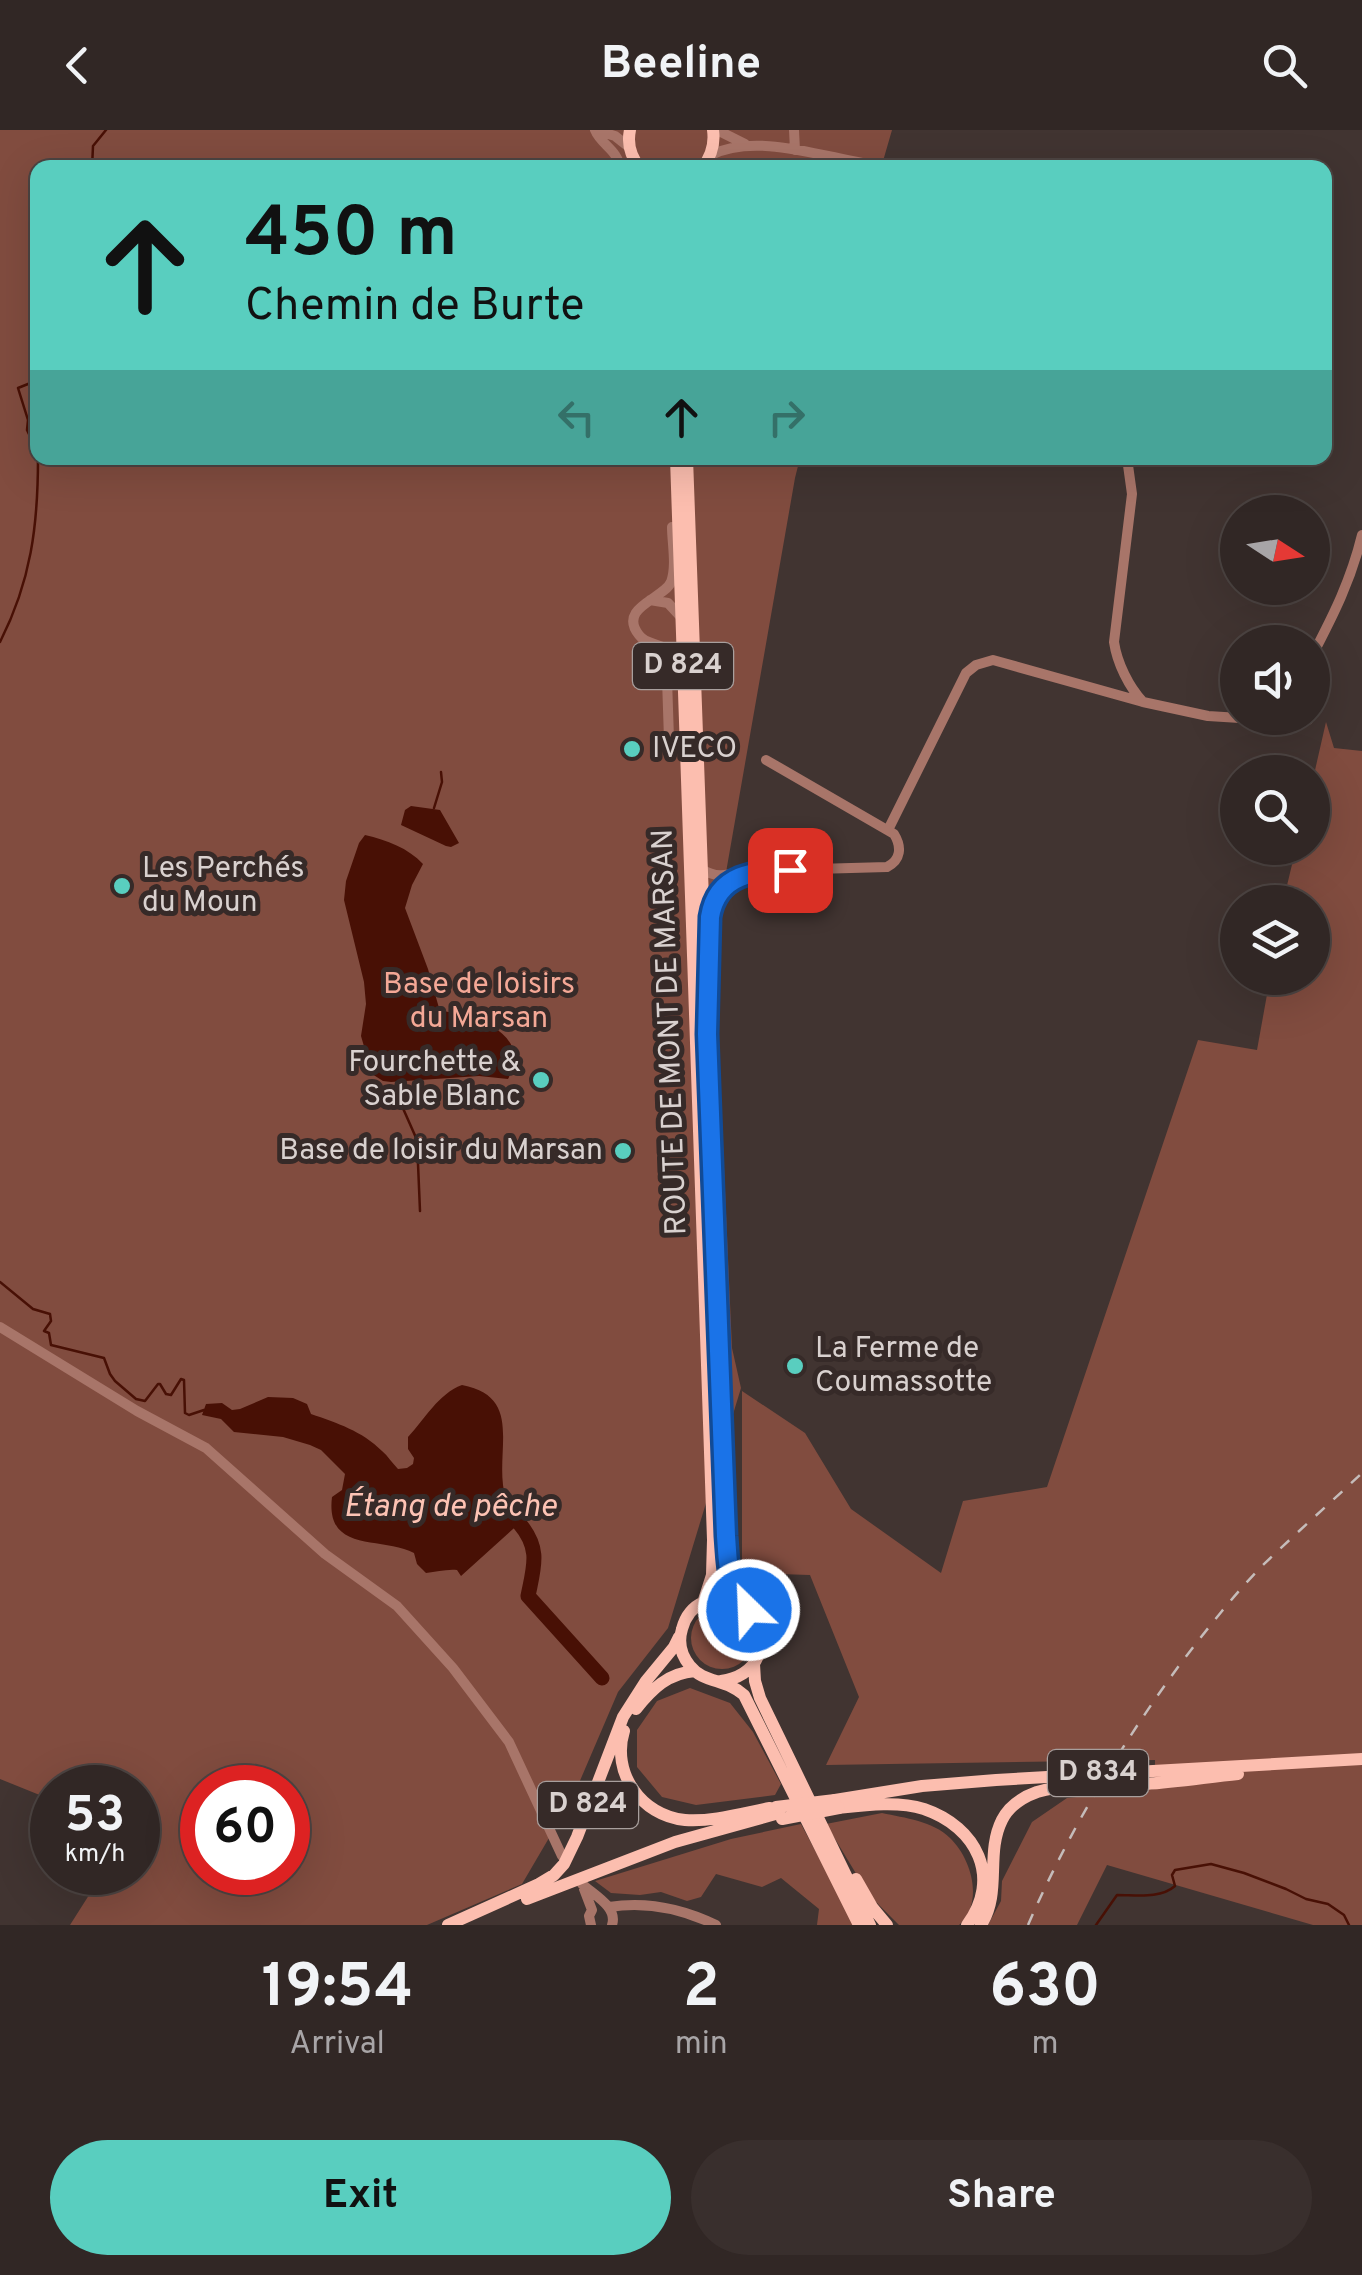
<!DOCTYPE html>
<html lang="en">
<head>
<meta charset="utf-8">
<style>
	body { margin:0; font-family:Overpass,sans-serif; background:#392f2d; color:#f1f3f6; height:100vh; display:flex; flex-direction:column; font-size:38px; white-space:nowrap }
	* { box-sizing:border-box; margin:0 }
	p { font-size:32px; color:#a8a5a7 }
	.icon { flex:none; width:55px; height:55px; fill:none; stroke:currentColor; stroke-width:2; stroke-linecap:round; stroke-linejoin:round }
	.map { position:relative; height:1795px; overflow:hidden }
	.details { display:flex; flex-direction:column; background:#312725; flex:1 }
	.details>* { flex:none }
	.guide { position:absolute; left:30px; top:30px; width:1302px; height:305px; border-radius:20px; box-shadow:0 10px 40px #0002,0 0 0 2px #4c4442; background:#59cebf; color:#111; overflow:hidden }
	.needle { width:65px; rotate:102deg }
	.fabs { position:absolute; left:1220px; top:365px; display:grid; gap:20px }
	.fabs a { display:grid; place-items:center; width:110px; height:110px; border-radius:50%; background:#312725; box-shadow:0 10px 40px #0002,0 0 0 2px #4c4442; font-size:50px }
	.speed { position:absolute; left:30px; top:1635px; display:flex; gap:20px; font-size:50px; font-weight:700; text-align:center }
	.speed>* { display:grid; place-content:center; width:130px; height:130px; border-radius:50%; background:#312725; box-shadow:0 10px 40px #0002,0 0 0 2px #4c4442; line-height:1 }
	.speed small { font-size:25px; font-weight:400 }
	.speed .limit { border:15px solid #d22; background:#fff; color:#111 }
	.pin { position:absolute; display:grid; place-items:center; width:85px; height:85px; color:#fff; margin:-42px; border-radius:20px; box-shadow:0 5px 15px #0006 }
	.me { position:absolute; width:110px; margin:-55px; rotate:336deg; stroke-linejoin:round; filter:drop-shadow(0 0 8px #0008) }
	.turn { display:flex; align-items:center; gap:35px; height:210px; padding:0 50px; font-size:45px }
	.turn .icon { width:130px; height:130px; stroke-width:2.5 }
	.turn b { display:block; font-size:70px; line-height:85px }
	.lanes { display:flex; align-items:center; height:95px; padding:0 50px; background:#0003; justify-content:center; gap:50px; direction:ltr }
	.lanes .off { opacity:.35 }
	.eta { display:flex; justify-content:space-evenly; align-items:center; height:170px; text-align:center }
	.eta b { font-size:60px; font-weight:700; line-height:70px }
	.cta { display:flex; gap:20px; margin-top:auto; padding:20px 50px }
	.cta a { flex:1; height:115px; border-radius:60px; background:#59cebf; color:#111; font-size:40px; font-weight:700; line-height:115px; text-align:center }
	.cta a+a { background:#392f2d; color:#f1f3f6 }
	header { display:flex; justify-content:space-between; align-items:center; height:130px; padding:0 50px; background:#312725; font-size:45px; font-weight:700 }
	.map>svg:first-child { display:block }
	.green { fill:#814c3f; fill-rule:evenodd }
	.water { fill:#481005 }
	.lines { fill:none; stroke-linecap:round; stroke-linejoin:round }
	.stream { stroke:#481005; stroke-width:2.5 }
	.river { stroke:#481005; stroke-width:15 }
	.minor { stroke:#a87569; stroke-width:10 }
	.major { stroke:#fcbeaf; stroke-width:12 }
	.rail { stroke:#c5bcba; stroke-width:2.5; stroke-dasharray:12 12; stroke-linecap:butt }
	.major-bridge { stroke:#fcbeaf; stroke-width:12 }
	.route-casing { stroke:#114b97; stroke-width:25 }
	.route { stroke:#1a73e8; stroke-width:18 }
	.poi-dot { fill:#59cebf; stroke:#362a28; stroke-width:4 }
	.labels { text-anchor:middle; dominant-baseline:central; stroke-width:10; stroke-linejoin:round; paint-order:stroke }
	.shield { fill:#362a28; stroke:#a89f9d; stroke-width:2.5 }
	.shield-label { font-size:28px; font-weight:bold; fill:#d9d1cf }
	.poi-label { font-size:30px; fill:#d9d1cf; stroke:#362a28; text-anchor:start }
	.park-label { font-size:30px; fill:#f4a896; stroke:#362a28 }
	.street-label { font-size:30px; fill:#d9d1cf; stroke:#362a28 }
	.water-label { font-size:32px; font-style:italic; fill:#fdc3b4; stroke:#362a28 }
</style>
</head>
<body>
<header><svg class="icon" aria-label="back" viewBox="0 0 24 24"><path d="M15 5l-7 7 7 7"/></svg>Beeline<svg class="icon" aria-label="search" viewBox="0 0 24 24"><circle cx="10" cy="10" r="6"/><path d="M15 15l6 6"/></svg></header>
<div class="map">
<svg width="1362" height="1795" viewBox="0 0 1362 1795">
	<rect width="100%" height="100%" fill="#413431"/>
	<!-- green -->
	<path class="green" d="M0 0H892L881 38H38V328H800L795 348 714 811 732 1218 741 1258 668 1498 618 1562 573 1667 522 1754 427 1795H70L103 1743 138 1742V1658H52V1670L0 1649ZM202 1658H288V1742H202Z
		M1326 592 1334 618 1362 621V1795H1313L1107 1735 1077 1795H988L1001 1771 1002 1751 1032 1692 1067 1668 1155 1659V1630L826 1635 859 1567 810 1445 742 1443V1261L805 1303 851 1379 941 1443 963 1371 1047 1357 1198 910 1257 920 1270 848H1312V772H1283L1296 718H1312L1313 649Z
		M691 1508a31 31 0 1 1 62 0a31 31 0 1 1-62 0Z
		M690 1558 730 1573 753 1602 781 1654 775 1665 696 1675 662 1667 637 1637V1600L657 1571Z
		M882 1683C905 1688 933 1691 950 1708 972 1729 984 1773 959 1795H899L869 1765 826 1694Z
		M801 1694 855 1795H817L819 1779 781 1748 762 1757 716 1744 701 1767 687 1771 661 1762 640 1765 611 1763 595 1751 731 1709Z"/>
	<!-- water -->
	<path class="water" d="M411 676 440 680 459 713 451 717 446 716 401 695 405 680Z
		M365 705C387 710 408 718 423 734L412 755 405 778 428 839 439 878 443 881C477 886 533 904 508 949L479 946 391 952 383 951 372 944 361 906 366 874 364 852 344 770 346 751 359 713Z
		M462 1255C520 1266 498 1313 503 1355 504 1368 514 1380 523 1390L461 1446 457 1440C446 1439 437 1442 426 1443L417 1434 414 1423C383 1406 325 1424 332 1367L342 1360 345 1344 321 1320 310 1315 283 1307 234 1302 221 1289 202 1285 206 1274 222 1273 232 1280 240 1279 268 1267 293 1268 307 1274 311 1284C337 1293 362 1301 382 1321 388 1326 392 1333 398 1339L407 1338 413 1334 414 1328 408 1319V1307C425 1289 438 1264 462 1255Z"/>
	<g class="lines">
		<!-- stream -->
		<path class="stream" d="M92 38 93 16 106 0
			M38 250 18 258 28 290 27 300 38 323
			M0 512C31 451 38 396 38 328
			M434 678 442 652 441 642
			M398 967 417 1010 420 1081
			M0 1152 33 1179 50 1184 51 1191 44 1201 49 1203 51 1215 104 1228 110 1244 115 1251 136 1269 145 1271 158 1254H160L166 1264 171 1265 181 1249 184 1250 185 1283 189 1285 204 1280
			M1096 1795 1117 1765C1137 1765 1160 1769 1175 1756L1172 1745 1175 1740 1211 1734 1244 1743 1286 1759 1306 1769 1328 1774 1344 1785 1349 1795"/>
		<!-- river -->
		<path class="river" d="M519 1393C541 1419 534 1436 528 1466L602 1548"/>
		<!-- minor -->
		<path class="minor" d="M595 0C601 15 618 20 620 38
			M595 0 615 6 629 17
			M717 0 745 14
			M794 0 795 20
			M711 25C758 1 830 30 881 36 904 39 928 33 952 38
			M1127 328 1132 364 1114 512C1117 533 1129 557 1143 572
			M650 470 668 473 681 487
			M1312 526C1334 484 1351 450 1362 405
			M1287 595 1308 590
			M669 609 666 519C658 513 645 514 639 505 617 477 664 469 671 452 677 436 672 413 672 397
			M888 700 966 543 976 535 993 530 1143 572 1208 586 1240 588 1276 596 1287 595 1289 588
			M701 739C718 749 727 745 746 741L887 737C901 730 902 717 894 704L766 630
			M710 809C711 780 712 764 738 747
			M0 1197 137 1281 206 1318 325 1424 397 1476 453 1538 509 1612 562 1726
			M582 1754C594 1765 618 1777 612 1795
			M584 1759 592 1780
			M609 1777C646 1771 683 1779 716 1795
			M591 1795 589 1786 592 1780"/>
		<!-- major -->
		<path class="major" d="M630 0C627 14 631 27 640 38
			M702 38C711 27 715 14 713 0
			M676 328 713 1410 712 1445 703 1473
			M687 328 726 1405 730 1447 740 1473
			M754 1534 755 1551 760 1568 870 1795
			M721 1551C737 1549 752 1541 758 1526 781 1474 697 1443 682 1499 678 1512 681 1525 690 1536 703 1553 727 1549 744 1565L859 1795
			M636 1579C652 1559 668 1543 695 1541
			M624 1601C611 1642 641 1686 685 1690 713 1692 743 1683 770 1678
			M835 1670 922 1656 996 1650 1362 1629
			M839 1678C866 1675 898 1671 924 1679 977 1697 1002 1748 967 1795
			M856 1749 872 1777 887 1795
			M527 1769 675 1712 779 1683
			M448 1795 539 1754 554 1745 564 1734 577 1707 623 1587 646 1551 674 1517 679 1507
			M981 1795C1002 1762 985 1724 1002 1690 1009 1676 1023 1667 1037 1662 1071 1652 1111 1656 1146 1654 1177 1652 1208 1647 1238 1644"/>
		<!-- rail -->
		<path class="rail" d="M1028 1795C1068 1703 1119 1618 1178 1537 1204 1503 1231 1468 1261 1437 1294 1405 1329 1374 1362 1343"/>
		<!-- major-bridge -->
		<path class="major-bridge" d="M776 1677 835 1670
			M782 1689 839 1678"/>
	</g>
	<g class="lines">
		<defs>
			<path id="route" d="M749 1480C727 1465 728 1430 726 1406L707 904 710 787C717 743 755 741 790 740"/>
		</defs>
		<!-- route casing -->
		<use href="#route" class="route-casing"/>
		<!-- route -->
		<use href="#route" class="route"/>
	</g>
	<!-- markers -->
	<g class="poi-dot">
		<circle cx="632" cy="619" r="10"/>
		<circle cx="122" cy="756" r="10"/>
		<circle cx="541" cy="950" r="10"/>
		<circle cx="623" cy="1021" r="10"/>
		<circle cx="795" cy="1236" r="10"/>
	</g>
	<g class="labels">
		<!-- shield labels -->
		<g class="shield">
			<rect x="633" y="513" width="100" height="46" rx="8"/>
			<rect x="1048" y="1620" width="100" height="46" rx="8"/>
			<rect x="538" y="1652" width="100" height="46" rx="8"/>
		</g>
		<g class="shield-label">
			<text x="683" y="536">D 824</text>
			<text x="1098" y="1643">D 834</text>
			<text x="588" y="1675">D 824</text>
		</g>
		<!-- poi labels -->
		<g class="poi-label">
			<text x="652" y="619">IVECO</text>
			<text x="142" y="739">Les Perchés<tspan x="142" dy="34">du Moun</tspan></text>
			<text x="521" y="933" text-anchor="end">Fourchette &amp;<tspan x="521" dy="34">Sable Blanc</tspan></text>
			<text x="603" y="1021" text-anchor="end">Base de loisir du Marsan</text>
			<text x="815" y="1219">La Ferme de<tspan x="815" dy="34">Coumassotte</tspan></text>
		</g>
		<!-- park labels -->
		<g class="park-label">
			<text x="479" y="855">Base de loisirs<tspan x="479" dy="34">du Marsan</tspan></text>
		</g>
		<!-- street labels -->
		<g class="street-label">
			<text transform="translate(671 902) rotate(-92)">ROUTE DE MONT DE MARSAN</text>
		</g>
		<!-- water labels -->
		<g class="water-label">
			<text x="450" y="1378">Étang de pêche</text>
		</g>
	</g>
</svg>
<div class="fabs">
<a><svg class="needle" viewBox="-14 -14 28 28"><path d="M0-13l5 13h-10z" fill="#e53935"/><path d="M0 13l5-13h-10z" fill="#a8a5a7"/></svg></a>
<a><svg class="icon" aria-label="sound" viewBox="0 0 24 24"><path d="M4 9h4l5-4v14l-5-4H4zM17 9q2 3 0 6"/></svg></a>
<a><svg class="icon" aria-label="search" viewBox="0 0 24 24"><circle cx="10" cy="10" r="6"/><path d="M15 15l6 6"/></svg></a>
<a><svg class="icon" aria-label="layers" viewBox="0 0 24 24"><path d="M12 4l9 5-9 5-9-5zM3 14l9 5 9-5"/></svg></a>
</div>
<div class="speed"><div>53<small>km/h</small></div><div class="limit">60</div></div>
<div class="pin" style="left:790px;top:740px;background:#d93025"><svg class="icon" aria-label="arrive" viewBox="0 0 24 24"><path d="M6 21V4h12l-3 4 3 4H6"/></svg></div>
<svg class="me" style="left:749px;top:1480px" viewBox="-20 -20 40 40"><circle r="17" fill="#1a73e8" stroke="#fff" stroke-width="3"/><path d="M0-11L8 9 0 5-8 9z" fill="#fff"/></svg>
<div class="guide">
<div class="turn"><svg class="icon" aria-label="ahead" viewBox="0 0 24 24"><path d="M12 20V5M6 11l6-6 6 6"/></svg><div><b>450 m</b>Chemin de Burte</div></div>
<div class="lanes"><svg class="icon off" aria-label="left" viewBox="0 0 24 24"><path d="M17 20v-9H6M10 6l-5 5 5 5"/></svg><svg class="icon" aria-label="ahead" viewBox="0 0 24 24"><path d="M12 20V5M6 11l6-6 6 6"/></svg><svg class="icon off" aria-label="right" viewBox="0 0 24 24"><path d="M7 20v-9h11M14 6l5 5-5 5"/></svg></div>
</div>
</div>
<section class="details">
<div class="eta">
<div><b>19:54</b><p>Arrival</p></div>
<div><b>2</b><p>min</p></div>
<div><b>630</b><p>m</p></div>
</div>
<div class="cta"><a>Exit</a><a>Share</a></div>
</section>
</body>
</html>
